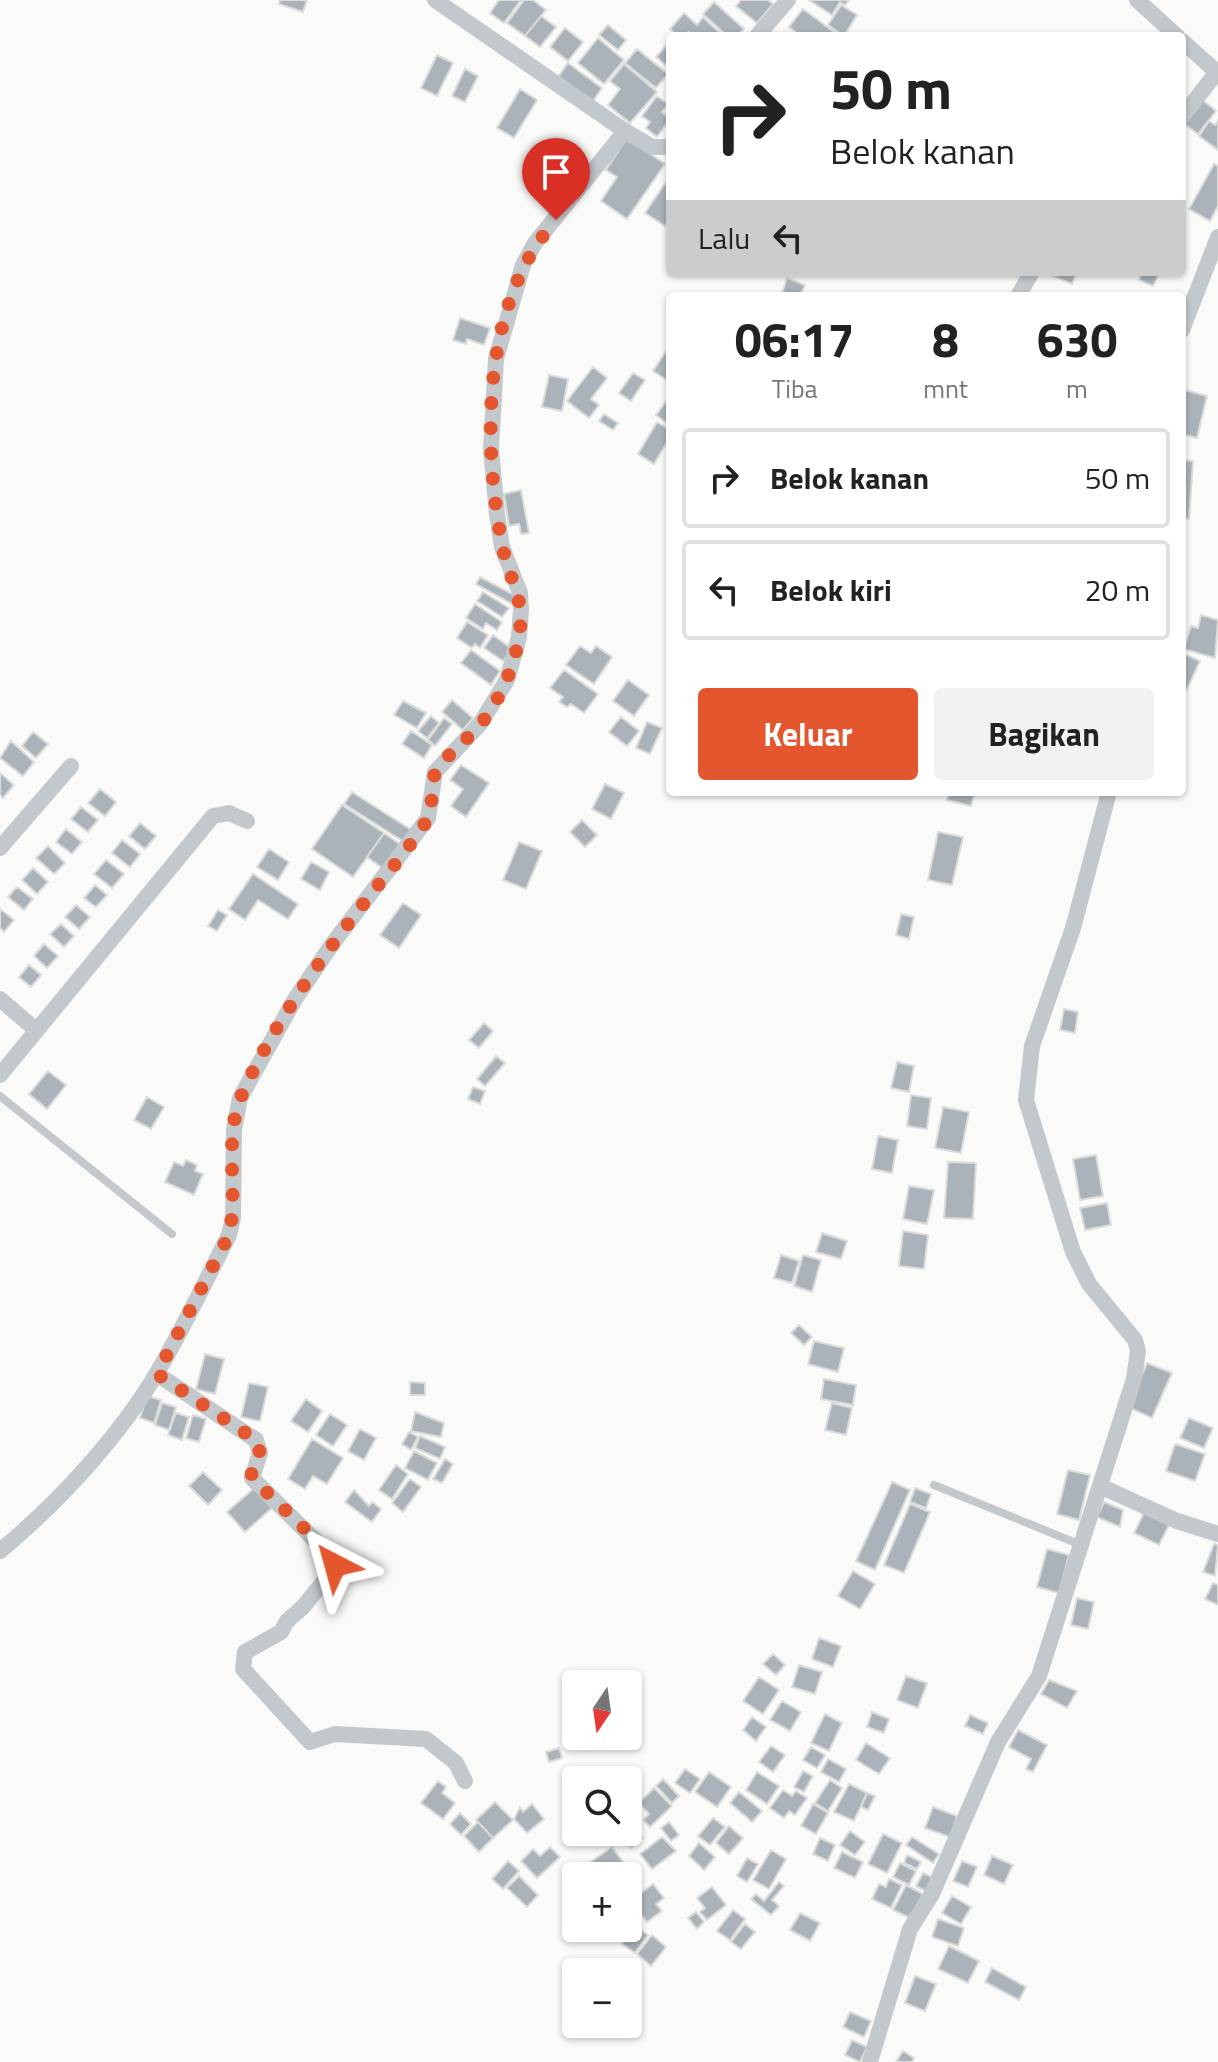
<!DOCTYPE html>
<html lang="id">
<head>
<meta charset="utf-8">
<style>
	body { margin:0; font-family:"Titillium Web",sans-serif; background:#f2f2f2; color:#222; height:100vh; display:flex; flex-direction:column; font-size:30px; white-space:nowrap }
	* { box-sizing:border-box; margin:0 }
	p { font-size:26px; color:#767676 }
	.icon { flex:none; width:44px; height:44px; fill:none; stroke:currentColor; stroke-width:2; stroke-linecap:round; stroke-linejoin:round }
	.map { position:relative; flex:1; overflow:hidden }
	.sheet { position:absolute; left:666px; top:292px; width:520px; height:504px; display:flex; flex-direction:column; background:#fff; border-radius:8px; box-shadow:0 2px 6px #0004 }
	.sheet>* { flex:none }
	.hud { position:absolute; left:666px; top:32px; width:520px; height:244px; border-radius:8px; box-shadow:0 2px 6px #0004; background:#fff; color:#222; overflow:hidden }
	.needle { width:52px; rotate:193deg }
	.buttons { position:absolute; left:562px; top:1670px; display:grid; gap:16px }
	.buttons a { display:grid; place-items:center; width:80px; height:80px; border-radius:8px; background:#fff; box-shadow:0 2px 6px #0004; font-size:40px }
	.pin { position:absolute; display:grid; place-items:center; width:68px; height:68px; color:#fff; margin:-82px -34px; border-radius:50% 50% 50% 0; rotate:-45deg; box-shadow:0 0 8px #0007 }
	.pin .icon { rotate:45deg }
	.me { position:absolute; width:88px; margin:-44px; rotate:321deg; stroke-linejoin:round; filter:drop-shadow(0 0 6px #0008) }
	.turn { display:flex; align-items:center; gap:28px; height:168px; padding:0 32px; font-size:36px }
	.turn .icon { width:104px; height:104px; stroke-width:2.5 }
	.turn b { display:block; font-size:56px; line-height:68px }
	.then { display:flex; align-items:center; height:76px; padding:0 32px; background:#0003; gap:16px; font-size:30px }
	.eta { display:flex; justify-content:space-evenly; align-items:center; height:136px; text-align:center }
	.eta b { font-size:48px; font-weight:700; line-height:56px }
	.action { display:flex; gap:16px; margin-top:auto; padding:16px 32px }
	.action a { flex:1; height:92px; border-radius:8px; background:#e4572e; color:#fff; font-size:32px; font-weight:700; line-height:92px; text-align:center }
	.action a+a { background:#f2f2f2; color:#222 }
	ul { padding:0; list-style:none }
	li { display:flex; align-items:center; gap:24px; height:100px; margin:0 16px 12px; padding:0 16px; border:4px solid #e0e0e0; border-radius:8px }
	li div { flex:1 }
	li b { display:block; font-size:30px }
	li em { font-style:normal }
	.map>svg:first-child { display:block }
	.building { fill:#aab3b9; stroke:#dcdcda; stroke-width:2 }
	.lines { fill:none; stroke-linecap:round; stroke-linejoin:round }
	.lane { stroke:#c3c8cc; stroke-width:8 }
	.street { stroke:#c3c8cc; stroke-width:16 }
	.route { stroke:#e4572e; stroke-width:14; stroke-dasharray:0 25.2 }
</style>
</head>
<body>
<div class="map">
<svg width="1218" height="2062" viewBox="0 0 1218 2062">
	<rect width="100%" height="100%" fill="#fafaf8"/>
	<!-- building -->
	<path class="building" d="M280 0H307L303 12 279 4Z
		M499 0H521L504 23 490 13Z
		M524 0H533L546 10 525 36 507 23Z
		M741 0H768L773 4 757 23 736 6Z
		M809 0H849L845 5 840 2 832 15Z
		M714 2 744 29 737 36H727L703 14Z
		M841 5 857 15 844 36 828 25Z
		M803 9 834 32 831 36H801L789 27Z
		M684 13 697 25 703 17 720 33 694 36 689 32 678 36 670 29Z
		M541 16 556 27 540 47 525 36Z
		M608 25 626 40 618 50 599 35Z
		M565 28 583 42 568 61 550 47Z
		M598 38 624 60 604 84 578 63Z
		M670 41V67L669 68 656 57Z
		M637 49 668 74 656 88 625 63Z
		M437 55 453 63 437 96 421 88Z
		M568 63 602 88 593 101 558 77Z
		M624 64 657 92 630 123 608 105 620 89 610 81Z
		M465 69 478 76 465 102 452 96Z
		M520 89 537 100 514 138 497 128Z
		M657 96 668 104 662 112 670 119 657 137 646 128 650 122 642 116Z
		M1200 98 1216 111 1198 134 1182 122Z
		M1209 121 1215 125 1218 121V150L1199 136Z
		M627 138 665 164 627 219 601 201 617 177 606 170Z
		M1214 164 1218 166V206L1210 221 1189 209Z
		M670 176V218L665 226 645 213Z
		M1043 272H1077L1072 284Z
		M1142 272H1160L1153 286 1139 280Z
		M787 278 805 285 800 296H781Z
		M460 318 490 328 484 345 467 339 466 344 453 340Z
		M670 345V382L653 371Z
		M593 367 607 378 591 399 599 405 589 418 567 401Z
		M633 373 645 380 631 401 619 393Z
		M549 375 568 379 562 411 542 407Z
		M1185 390 1207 396 1197 438 1182 434Z
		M670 396V426L656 415Z
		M604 414 618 423 613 430 599 421Z
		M657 422 670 430V437L654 464 638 454Z
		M1182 460 1193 461 1189 519 1182 518Z
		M521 490 529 533 521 534 519 524 509 526 504 494Z
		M480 577 516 596 512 604 476 584Z
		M483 592 509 608 502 617 477 601Z
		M475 604 502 622 497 630 486 623 483 629 466 618Z
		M1201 615 1218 620 1215 658 1184 649 1191 626 1198 628Z
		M467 622 488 635 480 648 475 644 472 648 457 638Z
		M493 635 512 649 503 661 484 648Z
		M580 646 591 653 596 646 612 657 594 684 566 665Z
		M471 650 500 671 491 685 461 663Z
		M1182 653 1200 661 1182 700Z
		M564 670 598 694 584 713 571 704 567 707 559 702 563 697 550 688Z
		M628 680 649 695 634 716 613 701Z
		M452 700 473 718 463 730 442 712Z
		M403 701 426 713 417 728 394 715Z
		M431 716 439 723 427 738 418 731Z
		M621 717 639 731 627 746 609 732Z
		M444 718 452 724 435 746 428 740Z
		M647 722 662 728 650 754 636 748Z
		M411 731 432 745 424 758 402 744Z
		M33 732 48 744 36 758 22 746Z
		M11 741 34 762 23 776 0 758Z
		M461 765 489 783 466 817 451 806 463 789 450 780Z
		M0 773 14 785 3 798 0 795Z
		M605 784 624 793 611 819 592 809Z
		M100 789 116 802 105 816 88 803Z
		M352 792 413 831 406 843 344 804Z
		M949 792H975L971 806 947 800Z
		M342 805 384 833 353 877 312 849Z
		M81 807 98 820 88 832 71 819Z
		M582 820 597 835 585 847 570 832Z
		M140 823 156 836 145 849 129 836Z
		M66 829 82 842 72 854 56 842Z
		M938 832 963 837 952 885 928 880Z
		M384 833 401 845 384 869 367 857Z
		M122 840 140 854 130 867 112 853Z
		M519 842 542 851 526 889 503 880Z
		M48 846 65 863 54 874 36 858Z
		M269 849 289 862 278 880 257 867Z
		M106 860 124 874 112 888 94 874Z
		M311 862 329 872 320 890 301 879Z
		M33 868 48 882 37 894 22 880Z
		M253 874 298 904 288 919 258 900 245 920 229 909Z
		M95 885 107 895 96 907 84 898Z
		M17 887 33 899 24 910 8 897Z
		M403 903 421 915 399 948 380 935Z
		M76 905 90 917 79 929 65 917Z
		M0 909 14 920 4 932 0 928Z
		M218 910 227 915 217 931 208 926Z
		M901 914 914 917 909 939 896 935Z
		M61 924 74 936 64 947 50 934Z
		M44 944 58 956 47 968 34 956Z
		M29 965 41 975 31 987 19 977Z
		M1064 1009 1078 1012 1075 1033 1060 1030Z
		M484 1023 493 1031 479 1048 469 1040Z
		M496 1056 505 1063 485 1086 477 1079Z
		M897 1062 914 1066 909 1092 891 1088Z
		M48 1071 66 1085 47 1109 29 1094Z
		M473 1087 485 1091 480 1104 468 1099Z
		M911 1095 931 1098 927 1129 907 1126Z
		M147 1097 164 1107 151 1129 134 1120Z
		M943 1107 969 1112 961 1153 935 1148Z
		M878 1136 898 1140 892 1173 872 1169Z
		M1096 1155 1103 1196 1080 1200 1073 1159Z
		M186 1160 197 1165 195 1171 203 1174 194 1195 165 1182 174 1162 183 1166Z
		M948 1162 976 1163 973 1219 944 1218Z
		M909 1186 934 1190 927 1224 903 1219Z
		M1107 1203 1111 1225 1085 1230 1080 1208Z
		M903 1231 928 1235 924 1269 899 1266Z
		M822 1233 847 1241 841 1259 816 1252Z
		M781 1255 799 1261 792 1283 774 1278Z
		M803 1255 821 1260 812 1292 794 1286Z
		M799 1325 812 1337 804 1345 791 1333Z
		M814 1341 844 1348 838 1372 808 1364Z
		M205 1354 224 1359 215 1394 196 1389Z
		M1147 1363 1172 1373 1152 1418 1128 1407Z
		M824 1379 856 1385 853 1405 821 1399Z
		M410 1382 425 1383V1395H410Z
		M249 1383 268 1387 260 1421 241 1417Z
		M147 1396 161 1400 154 1423 140 1418Z
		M306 1399 322 1411 308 1432 291 1421Z
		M162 1403 176 1407 169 1430 155 1425Z
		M832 1403 852 1408 846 1435 825 1430Z
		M415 1412 444 1423 441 1437 411 1431Z
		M176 1413 189 1417 182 1440 168 1435Z
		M330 1414 347 1425 333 1446 316 1435Z
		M193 1415 206 1419 199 1442 186 1438Z
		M1189 1418 1213 1428 1204 1448 1180 1438Z
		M360 1429 376 1438 364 1460 348 1451Z
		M409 1432 418 1437 411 1450 402 1444Z
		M420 1436 445 1447 440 1459 415 1448Z
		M312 1439 343 1458 327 1484 313 1476 305 1489 288 1479Z
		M1175 1444 1205 1454 1195 1481 1166 1471Z
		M414 1451 437 1463 428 1480 405 1468Z
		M445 1459 453 1464 442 1483 433 1479Z
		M396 1465 408 1474 392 1499 379 1490Z
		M1068 1470 1090 1475 1079 1520 1057 1514Z
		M203 1472 222 1490 208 1505 189 1486Z
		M410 1479 421 1487 403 1512 392 1503Z
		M892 1482 910 1490 875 1570 856 1561Z
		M254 1488 272 1508 245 1532 227 1512Z
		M915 1488 931 1494 926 1508 910 1502Z
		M354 1490 369 1506 372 1502 381 1509 372 1522 345 1502Z
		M1104 1502 1123 1510 1120 1527 1097 1517Z
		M910 1504 930 1512 904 1573 884 1565Z
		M1145 1511 1170 1523 1159 1545 1134 1533Z
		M1214 1544 1218 1545 1215 1576 1203 1572Z
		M1047 1549 1069 1555 1059 1593 1037 1587Z
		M853 1571 875 1584 860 1609 838 1596Z
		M1213 1583 1218 1585V1605L1205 1599Z
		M1077 1598 1094 1602 1088 1629 1071 1625Z
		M819 1638 841 1646 833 1667 812 1659Z
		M773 1654 785 1665 776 1675 763 1664Z
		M799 1665 822 1672 815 1694 792 1687Z
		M906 1676 927 1683 918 1708 897 1700Z
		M759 1677 779 1690 763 1714 743 1701Z
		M1049 1680 1077 1691 1067 1708 1041 1694Z
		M782 1701 801 1712 790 1731 770 1720Z
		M872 1712 889 1719 884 1733 867 1727Z
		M825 1714 842 1723 829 1751 811 1743Z
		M970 1715 988 1723 983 1734 965 1726Z
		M752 1717 766 1727 756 1741 743 1730Z
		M1018 1730 1047 1745 1033 1772 1026 1769 1031 1759 1009 1747Z
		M866 1743 890 1758 879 1774 856 1760Z
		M771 1746 785 1755 773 1772 759 1762Z
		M811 1747 825 1755 817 1768 803 1760Z
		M559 1748 562 1758 549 1762 546 1752Z
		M828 1759 846 1769 839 1782 821 1772Z
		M685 1769 700 1779 690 1793 675 1783Z
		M803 1771 813 1776 804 1792 794 1787Z
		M709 1772 731 1787 717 1807 695 1792Z
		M757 1772 779 1786 767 1804 746 1790Z
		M663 1779 679 1796 672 1803 656 1786Z
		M830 1780 842 1788 828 1811 815 1803Z
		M438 1781 446 1787 442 1793 455 1803 443 1819 421 1803Z
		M849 1784 867 1793 854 1821 834 1812Z
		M654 1788 672 1806 650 1827 643 1820 649 1814 639 1803Z
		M783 1790 792 1796 796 1791 807 1798 795 1815 789 1811 784 1818 770 1808Z
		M739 1792 762 1811 752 1822 730 1803Z
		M867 1793 875 1796 868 1810 861 1807Z
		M495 1802 513 1820 493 1838 476 1820Z
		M532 1804 544 1819 527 1833 514 1819 520 1807 523 1812Z
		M813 1804 828 1813 816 1834 801 1826Z
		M933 1807 957 1816 950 1837 925 1828Z
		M460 1813 471 1824 461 1835 450 1824Z
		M713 1818 725 1827 710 1845 698 1836Z
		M478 1822 493 1838 479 1852 464 1836Z
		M630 1822 643 1838 631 1848 617 1833 628 1832Z
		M669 1822 679 1835 671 1841 661 1828Z
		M729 1826 743 1838 729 1854 716 1843Z
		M850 1831 865 1842 855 1855 840 1845Z
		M883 1834 902 1843 887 1873 868 1864Z
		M662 1837 676 1851 652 1869 640 1854Z
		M912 1837 939 1854 933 1863 906 1845Z
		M820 1838 835 1845 828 1861 813 1854Z
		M699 1843 715 1857 704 1870 689 1856Z
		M550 1847 560 1857 537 1878 521 1861 533 1849 540 1856Z
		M612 1847 624 1863 606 1876H599L589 1863Z
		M771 1850 786 1859 769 1889 753 1880Z
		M842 1852 863 1862 855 1878 834 1868Z
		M907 1855 921 1862 917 1869 904 1863Z
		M992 1856 1013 1865 1004 1884 984 1875Z
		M747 1858 758 1864 747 1882 737 1876Z
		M508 1861 519 1871 503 1889 492 1879Z
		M962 1861 977 1867 968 1887 953 1881Z
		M900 1863 916 1871 909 1885 893 1877Z
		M923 1873 934 1878 927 1892 916 1886Z
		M519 1876 538 1895 527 1907 507 1888Z
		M889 1879 902 1885 891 1908 872 1899 879 1884 886 1887Z
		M779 1882 784 1886 772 1900 779 1906 771 1915 751 1899 756 1894 764 1901Z
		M653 1884 664 1898 656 1904 662 1911 647 1922 631 1901Z
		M906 1885 923 1894 910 1918 893 1910Z
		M712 1887 726 1905 707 1920 700 1912 705 1908 697 1898Z
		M952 1896 971 1907 961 1924 942 1913Z
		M733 1910 745 1919 730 1940 717 1931Z
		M696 1912 704 1922 697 1929 688 1918Z
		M800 1913 820 1923 810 1941 790 1930Z
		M938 1919 964 1928 958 1946 932 1937Z
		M745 1924 755 1932 741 1949 731 1942Z
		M634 1926 648 1935 635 1953 622 1944Z
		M652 1935 666 1947 651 1966 637 1954Z
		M949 1946 979 1961 968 1983 938 1969Z
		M992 1968 1026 1987 1019 2000 985 1982Z
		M915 1976 936 1984 925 2011 905 2003Z
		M850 2012 871 2021 864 2037 843 2027Z
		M852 2040 867 2047 860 2062 845 2055Z
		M903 2051 914 2058 912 2062H896Z"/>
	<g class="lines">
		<!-- lane -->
		<path class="lane" d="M0 1096 172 1234
			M934 1485 1081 1545"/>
		<!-- street -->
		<path class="street" d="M435 0 625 131 652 147H670
			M1137 0 1177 36
			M757 36 788 0
			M1182 41 1218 73
			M1182 117 1217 72
			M1018 296 1032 272
			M1182 330 1218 237
			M0 848 71 766
			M0 999 36 1030
			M0 1075 213 816 229 813 247 821
			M157 1374 256 1440 260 1453 252 1478 336 1561 333 1570 303 1607 287 1621 281 1632 245 1652 243 1669 310 1742 335 1734 426 1739 456 1763 465 1781
			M1100 1486 1177 1521 1218 1534
			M0 1551C58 1503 120 1436 158 1371 184 1327 206 1280 229 1235L233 1218 234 1129 240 1098 295 999 333 943 428 818 435 772 480 724 507 680 519 637 521 610 520 593 502 547 497 514 491 449 496 359 523 265 535 243 625 131
			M870 2062 910 1929 932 1894 998 1742 1039 1676 1134 1379 1138 1351 1135 1340 1089 1284 1073 1252 1026 1100 1032 1046 1073 928 1109 792"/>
	</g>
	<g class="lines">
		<!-- route -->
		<path class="route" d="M335 1565 334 1557 252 1478 251 1470 260 1453 256 1440 157 1374 229 1235C239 1191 223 1140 241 1097 269 1031 320 960 364 903 385 876 409 849 427 820 436 805 427 784 438 768 450 752 467 740 480 725 500 700 514 668 519 637 526 597 508 579 502 544 482 440 482 302 556 220"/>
	</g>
</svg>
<div class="buttons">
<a><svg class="needle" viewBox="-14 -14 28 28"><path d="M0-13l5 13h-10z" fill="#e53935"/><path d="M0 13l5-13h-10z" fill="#767676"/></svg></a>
<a><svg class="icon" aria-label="search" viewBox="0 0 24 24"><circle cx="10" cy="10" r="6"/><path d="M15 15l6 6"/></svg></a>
<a>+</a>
<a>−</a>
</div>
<div class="pin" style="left:556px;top:220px;background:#d93025"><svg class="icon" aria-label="arrive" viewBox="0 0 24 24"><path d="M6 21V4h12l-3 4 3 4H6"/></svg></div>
<svg class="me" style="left:335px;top:1565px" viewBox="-20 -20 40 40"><path d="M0-17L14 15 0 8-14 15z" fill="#e4572e" stroke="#fff" stroke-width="4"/></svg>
<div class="hud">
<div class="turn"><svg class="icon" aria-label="right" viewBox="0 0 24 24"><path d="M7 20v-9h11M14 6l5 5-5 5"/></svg><div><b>50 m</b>Belok kanan</div></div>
<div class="then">Lalu<svg class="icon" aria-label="left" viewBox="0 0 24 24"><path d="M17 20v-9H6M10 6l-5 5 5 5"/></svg></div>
</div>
<section class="sheet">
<div class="eta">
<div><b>06:17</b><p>Tiba</p></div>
<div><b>8</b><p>mnt</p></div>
<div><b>630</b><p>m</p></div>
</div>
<ul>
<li><svg class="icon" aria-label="right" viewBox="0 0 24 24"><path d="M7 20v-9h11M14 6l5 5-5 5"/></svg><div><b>Belok kanan</b></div><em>50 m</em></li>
<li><svg class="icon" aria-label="left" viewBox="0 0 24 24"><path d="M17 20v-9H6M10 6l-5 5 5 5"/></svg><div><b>Belok kiri</b></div><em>20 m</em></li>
</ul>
<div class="action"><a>Keluar</a><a>Bagikan</a></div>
</section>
</div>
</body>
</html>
